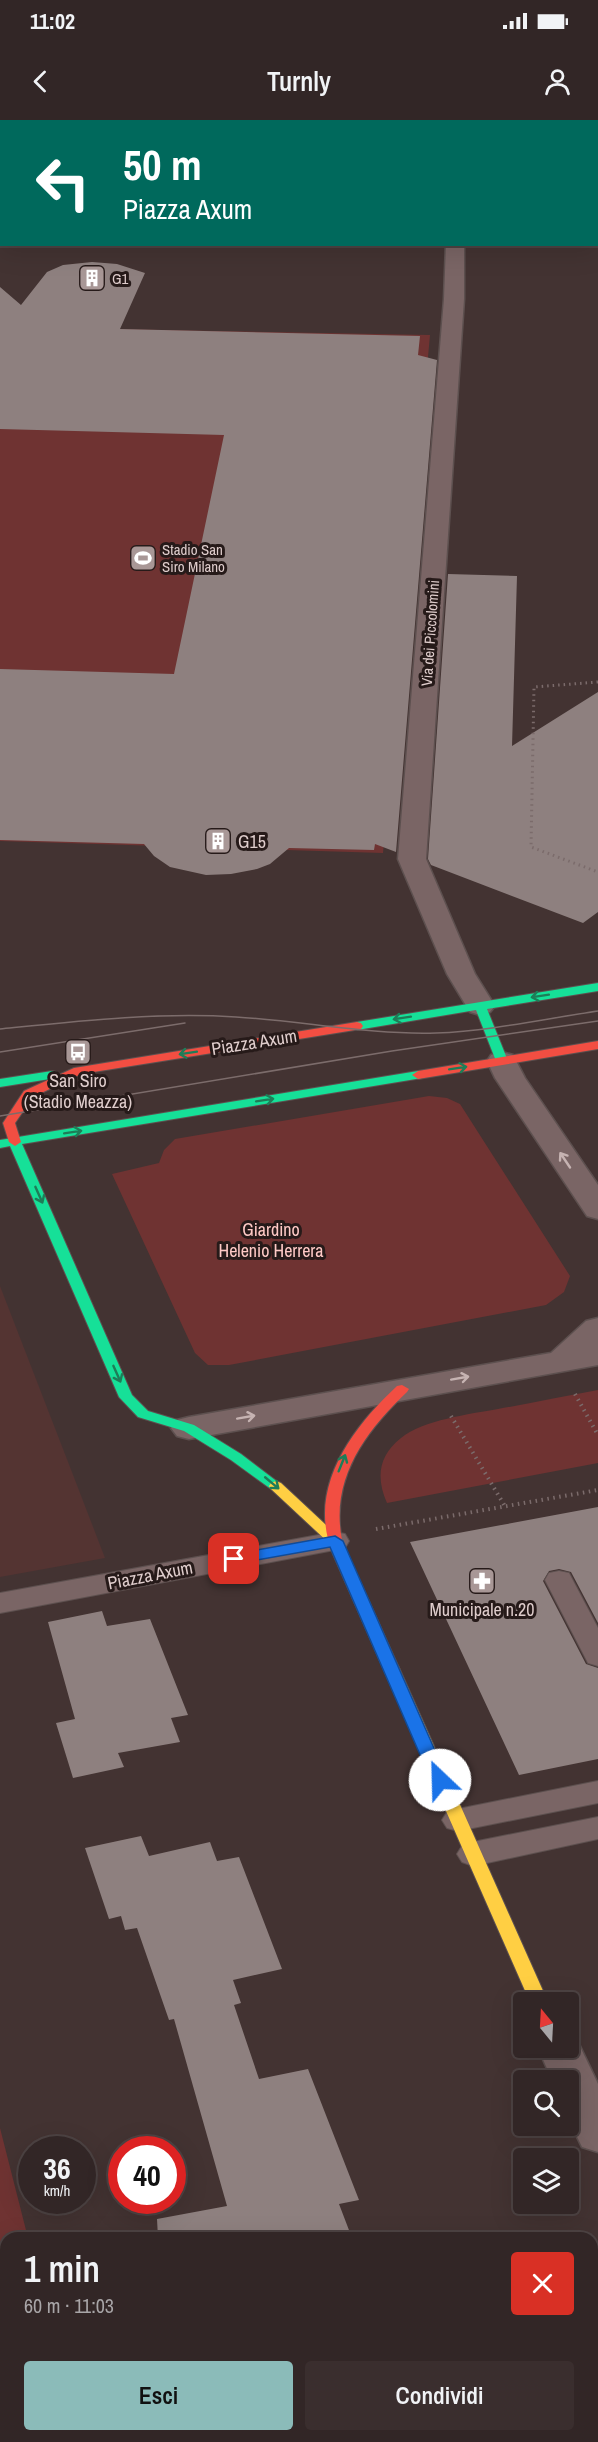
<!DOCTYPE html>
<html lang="it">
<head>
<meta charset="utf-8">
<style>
	body { margin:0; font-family:"Archivo Narrow",sans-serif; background:#3a2e2e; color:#f1f3f6; height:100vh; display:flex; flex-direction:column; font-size:22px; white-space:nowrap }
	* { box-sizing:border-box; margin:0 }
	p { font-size:20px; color:#a8a5a7 }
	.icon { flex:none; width:33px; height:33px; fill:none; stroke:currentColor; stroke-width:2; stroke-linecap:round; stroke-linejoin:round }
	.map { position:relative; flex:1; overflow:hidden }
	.panel { position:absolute; left:0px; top:2112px; width:598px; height:210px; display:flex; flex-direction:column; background:#322626; border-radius:18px 18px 0 0; box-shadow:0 6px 24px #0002,0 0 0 2px #4d4343 }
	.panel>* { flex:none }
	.guide { position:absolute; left:0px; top:0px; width:598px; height:126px; box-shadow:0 6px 24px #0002,0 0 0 2px #4d4343; background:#00695c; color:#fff; overflow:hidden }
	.needle { width:39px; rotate:342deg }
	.controls { position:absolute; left:513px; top:1872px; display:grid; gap:12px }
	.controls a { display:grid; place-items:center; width:66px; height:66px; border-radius:6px; background:#322626; box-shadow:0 6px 24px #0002,0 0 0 2px #4d4343; font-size:30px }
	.speed { position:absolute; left:18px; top:2016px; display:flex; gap:12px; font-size:30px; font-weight:700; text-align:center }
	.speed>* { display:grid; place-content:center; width:78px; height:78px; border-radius:50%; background:#322626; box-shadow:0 6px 24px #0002,0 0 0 2px #4d4343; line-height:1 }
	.speed small { font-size:15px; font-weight:400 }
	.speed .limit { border:9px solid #d22; background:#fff; color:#111 }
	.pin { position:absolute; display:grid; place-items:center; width:51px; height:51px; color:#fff; margin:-26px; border-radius:12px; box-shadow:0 3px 9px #0006 }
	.me { position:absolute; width:66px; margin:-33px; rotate:336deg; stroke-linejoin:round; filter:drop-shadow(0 0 4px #0008) }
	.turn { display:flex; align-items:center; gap:21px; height:126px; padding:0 24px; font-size:27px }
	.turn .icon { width:78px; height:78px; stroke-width:2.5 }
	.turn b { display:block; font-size:42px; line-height:51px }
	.round { display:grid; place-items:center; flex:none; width:63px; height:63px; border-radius:6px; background:#3a2e2e }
	.overview { display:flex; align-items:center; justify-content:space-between; height:102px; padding:0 24px }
	h1 { font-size:36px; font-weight:600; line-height:45px }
	.button { display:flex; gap:12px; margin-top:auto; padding:12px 24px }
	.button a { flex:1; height:69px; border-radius:6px; background:#8bbbb9; color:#111; font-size:24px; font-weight:600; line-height:69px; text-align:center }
	.button a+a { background:#3a2e2e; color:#f1f3f6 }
	.status { display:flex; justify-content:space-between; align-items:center; height:42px; padding:0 30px; background:#322626; direction:ltr }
	.status svg { height:16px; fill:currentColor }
	header { display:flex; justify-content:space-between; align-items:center; height:78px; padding:0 24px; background:#322626; font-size:27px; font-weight:600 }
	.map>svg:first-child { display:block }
	.built { fill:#543432 }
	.green { fill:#6f3332 }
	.building { fill:#8e807f }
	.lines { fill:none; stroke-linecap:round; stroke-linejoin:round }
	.lane-casing { stroke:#5d504f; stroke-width:2 }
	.street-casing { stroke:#5d504f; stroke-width:3 }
	.fast-casing { stroke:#5d504f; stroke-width:2 }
	.slow-casing { stroke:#5d504f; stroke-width:2 }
	.jam-casing { stroke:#5d504f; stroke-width:2 }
	.path-far2 { stroke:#7b6b6b; stroke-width:3; stroke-dasharray:1.5 4; stroke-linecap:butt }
	.path-far1 { stroke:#7b6b6b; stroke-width:4; stroke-dasharray:1.5 4.5; stroke-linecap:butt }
	.path { stroke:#7b6b6b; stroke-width:5; stroke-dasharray:2 6; stroke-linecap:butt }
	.lane { fill:#7a6565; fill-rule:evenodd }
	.street { fill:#7a6565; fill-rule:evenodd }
	.fast { fill:#16e098; fill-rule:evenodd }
	.slow { fill:#ffcf43; fill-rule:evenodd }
	.jam { fill:#f24e42; fill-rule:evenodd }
	.tram { stroke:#7c6c6b; stroke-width:1.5 }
	.oneway { stroke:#1e7d58 }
	.oneway2 { stroke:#c6b3b2 }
	.route { fill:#1a73e8; stroke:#114b97; stroke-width:1.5 }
	.labels { text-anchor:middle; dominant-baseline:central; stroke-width:6; stroke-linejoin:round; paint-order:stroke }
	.far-poi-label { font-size:15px; fill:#dfcdcc; stroke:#261a19; text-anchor:start }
	.far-street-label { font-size:15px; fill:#dfcdcc; stroke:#261a19 }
	.poi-label { font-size:18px; fill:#dfcdcc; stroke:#261a19 }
	.street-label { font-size:18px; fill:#dfcdcc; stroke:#261a19 }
	.park-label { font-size:18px; fill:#ffcac6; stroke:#261a19 }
</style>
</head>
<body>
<div class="status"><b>11:02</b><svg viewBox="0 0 49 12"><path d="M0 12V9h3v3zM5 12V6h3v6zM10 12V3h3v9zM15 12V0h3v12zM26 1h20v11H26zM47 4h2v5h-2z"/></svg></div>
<header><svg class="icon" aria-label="back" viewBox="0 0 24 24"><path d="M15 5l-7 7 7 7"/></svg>Turnly<svg class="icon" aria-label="person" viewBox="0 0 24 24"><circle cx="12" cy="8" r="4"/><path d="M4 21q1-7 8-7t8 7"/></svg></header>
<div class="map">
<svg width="598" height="2322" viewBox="0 0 598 2322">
	<rect width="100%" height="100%" fill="#433332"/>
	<!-- built -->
	<path class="built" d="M0 1166 70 1347 105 1438 0 1457Z"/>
	<!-- green -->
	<path class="green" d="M0 207 430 215 383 733 0 721Z
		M429 976 447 978 460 984 570 1156 564 1172 546 1185 229 1245H208L195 1233 112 1054 159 1043 164 1030 175 1019Z
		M598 1270V1343L387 1383C376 1358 378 1336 401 1318 423 1300 470 1294 498 1289 531 1283 565 1276 598 1270Z
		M0 2008 28 2118H6V2316H548L528 2322H0Z"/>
	<!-- building -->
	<path class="building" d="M92 142 117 144 145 153 120 209 420 216 418 235 437 240 396 732 375 724 374 730 289 728 270 744 257 749 231 754 206 755 170 747 154 736 144 724 0 720V549L174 554 224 315 0 309V167L21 185 47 152 63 145Z
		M448 454 517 456 512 626 598 572V792L583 803 431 745 428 739Z
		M598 1387V1503L571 1452 559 1449 549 1451 543 1461 586 1544 598 1548V1639L519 1655 410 1422Z
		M102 1491 107 1506 150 1499 188 1595 171 1598 180 1622 118 1633 124 1647 73 1658 56 1603 75 1599 48 1502Z
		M141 1716 149 1736 210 1722 217 1741 239 1737 282 1849 233 1860 241 1883 234 1885 259 1959 308 1949 359 2080 339 2084 352 2118H158L157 2099 227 2086 174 1899 169 1900 137 1808 125 1810 121 1796 109 1799 85 1728Z"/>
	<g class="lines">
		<defs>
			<path id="lane" d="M326 0H340L326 2Z
				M335 1412 345 1414 349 1421 345 1428 0 1493V1473Z
				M559 1451 569 1453 598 1508V1546L588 1543 545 1460 549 1453Z
				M598 1661V1683L458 1711 447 1708 442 1700 447 1692 458 1689Z
				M598 1697V1719L473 1746 462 1742 457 1734 462 1726 473 1722Z"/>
			<path id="street" d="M262 0H280L262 2Z
				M446 124H464V179L426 739 475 854 495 886 490 892 480 895 470 892 447 854 398 739 444 179Z
				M502 932 513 935 525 958 598 1065V1099L587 1096 495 958 487 941 491 935Z
				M598 1198V1245L189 1319 177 1316 171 1308 177 1300 189 1297 551 1233 586 1201Z
				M568 1914 575 1916 598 1964V2032L582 2027 568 1998V1960H552L538 1928H568Z"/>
			<path id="fast" d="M458 0H466L456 2Z
				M598 863V871L487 889 508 941 502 945 496 941 476 890 357 910 351 906 357 902Z
				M52 951 56 952 58 955 56 958 0 967V959Z
				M418 951 422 952 424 955 422 958 22 1024 132 1275 148 1291 194 1305 241 1334 283 1366 281 1369H271L231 1340 184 1311 138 1297 119 1277 10 1026 0 1028V1020Z"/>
			<path id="slow" d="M0 104H2V108H0Z
				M276 1361 281 1363 340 1418 342 1421 340 1424H330L271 1369 269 1366 271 1363Z
				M392 1545 398 1546 400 1550 548 1882H530L384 1550 386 1546Z"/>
			<path id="jam" d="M357 902 361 903 363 906 361 909 81 954 33 977 15 1003 21 1022 15 1026 9 1022 3 1003 24 971 74 948Z
				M598 921V929L418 959 412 955 418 951Z
				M402 1265 409 1269 407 1272C365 1312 330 1359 342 1420 346 1436 356 1452 362 1466 375 1494 387 1522 400 1550L398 1554H386L384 1550 333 1434C306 1369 352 1308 397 1266Z"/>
		</defs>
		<!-- lane casing -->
		<use href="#lane" class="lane-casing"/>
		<!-- street casing -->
		<use href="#street" class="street-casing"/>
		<!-- fast casing -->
		<use href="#fast" class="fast-casing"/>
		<!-- slow casing -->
		<use href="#slow" class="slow-casing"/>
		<!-- jam casing -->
		<use href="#jam" class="jam-casing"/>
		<!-- path-far2 -->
		<path class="path-far2" d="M598 562 534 567 531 727 598 752"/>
		<!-- path-far1 -->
		<path class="path-far1" d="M575 1274 598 1315
			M451 1296 506 1388
			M376 1409 598 1370"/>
		<!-- path -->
		<path class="path" d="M0 2250 6 2253
			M136 2316 148 2322
			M155 2322 156 2316
			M169 2322 196 2316
			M382 2322 407 2316"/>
		<!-- lane -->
		<use href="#lane" class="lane"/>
		<!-- street -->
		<use href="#street" class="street"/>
		<!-- fast -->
		<use href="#fast" class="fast"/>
		<!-- slow -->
		<use href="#slow" class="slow"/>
		<!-- jam -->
		<use href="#jam" class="jam"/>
		<!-- tram -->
		<path class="tram" d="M0 909C78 901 157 892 236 897 303 901 369 915 436 913 490 911 544 899 598 891
			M0 932 185 903
			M0 996 392 931 598 901"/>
	</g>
	<!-- one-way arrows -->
	<defs><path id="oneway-shaft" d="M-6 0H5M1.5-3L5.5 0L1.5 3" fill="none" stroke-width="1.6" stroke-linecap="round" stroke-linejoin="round" transform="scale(1.5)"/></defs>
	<g class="oneway">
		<use href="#oneway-shaft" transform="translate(540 876) rotate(171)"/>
		<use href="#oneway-shaft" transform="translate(402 898) rotate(171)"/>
		<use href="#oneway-shaft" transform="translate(188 933) rotate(171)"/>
		<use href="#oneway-shaft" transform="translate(458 948) rotate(-9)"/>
		<use href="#oneway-shaft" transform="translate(265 980) rotate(-9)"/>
		<use href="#oneway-shaft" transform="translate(73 1012) rotate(-9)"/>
		<use href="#oneway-shaft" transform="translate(39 1075) rotate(66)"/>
		<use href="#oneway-shaft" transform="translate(117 1254) rotate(66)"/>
		<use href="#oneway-shaft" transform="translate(342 1343) rotate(-68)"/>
		<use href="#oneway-shaft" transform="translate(272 1363) rotate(40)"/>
	</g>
	<g class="oneway2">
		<use href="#oneway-shaft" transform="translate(565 1040) rotate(-124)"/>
		<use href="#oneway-shaft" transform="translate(460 1258) rotate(-10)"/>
		<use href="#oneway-shaft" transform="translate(246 1297) rotate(-10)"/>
	</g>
	<!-- route -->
	<path class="route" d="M335 1416 343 1421 448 1660 445 1664H434L431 1660 330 1427 234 1444 226 1439 234 1434Z"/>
	<!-- icons -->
	<defs>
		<symbol id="building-square" viewBox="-11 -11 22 22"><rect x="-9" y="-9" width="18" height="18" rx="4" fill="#a89796" stroke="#261a19"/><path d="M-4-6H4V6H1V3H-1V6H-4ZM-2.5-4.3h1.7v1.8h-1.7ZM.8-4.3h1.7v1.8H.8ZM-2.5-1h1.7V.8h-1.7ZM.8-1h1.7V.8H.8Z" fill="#fff"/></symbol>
		<symbol id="stadium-square" viewBox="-11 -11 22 22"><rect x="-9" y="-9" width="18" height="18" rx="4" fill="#a89796" stroke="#261a19"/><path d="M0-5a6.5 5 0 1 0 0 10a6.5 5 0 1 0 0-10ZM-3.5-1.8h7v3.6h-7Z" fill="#fff"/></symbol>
		<symbol id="bus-square" viewBox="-11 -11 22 22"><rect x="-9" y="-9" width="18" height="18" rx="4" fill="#a89796" stroke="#261a19"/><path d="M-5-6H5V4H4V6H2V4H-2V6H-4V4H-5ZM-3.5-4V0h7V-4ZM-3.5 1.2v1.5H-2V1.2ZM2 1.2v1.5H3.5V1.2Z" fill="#fff"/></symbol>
		<symbol id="pharmacy-square" viewBox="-11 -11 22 22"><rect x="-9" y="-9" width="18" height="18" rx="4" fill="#a89796" stroke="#261a19"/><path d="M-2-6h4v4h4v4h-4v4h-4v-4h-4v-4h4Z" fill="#fff"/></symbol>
	</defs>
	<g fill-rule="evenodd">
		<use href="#building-square" x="77" y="143" width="30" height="30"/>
		<use href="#stadium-square" x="128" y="423" width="30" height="30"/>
		<use href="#building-square" x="203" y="706" width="30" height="30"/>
		<use href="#bus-square" x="63" y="917" width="30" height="30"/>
		<use href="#pharmacy-square" x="467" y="1446" width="30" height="30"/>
	</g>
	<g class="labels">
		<!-- far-poi labels -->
		<g class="far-poi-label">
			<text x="112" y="158">G1</text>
			<text x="162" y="429">Stadio San<tspan x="162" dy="17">Siro Milano</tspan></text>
		</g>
		<!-- far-street labels -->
		<g class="far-street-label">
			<text transform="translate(430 513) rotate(-86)">Via dei Piccolomini</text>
		</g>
		<!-- poi labels -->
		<g class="poi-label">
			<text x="238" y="721" text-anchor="start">G15</text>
			<text x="78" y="960">San Siro<tspan x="78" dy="21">(Stadio Meazza)</tspan></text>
			<text x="482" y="1489">Municipale n.20</text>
		</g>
		<!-- street labels -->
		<g class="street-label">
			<text transform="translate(254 922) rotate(-9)">Piazza Axum</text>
			<text transform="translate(150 1455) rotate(-11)">Piazza Axum</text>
		</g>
		<!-- park labels -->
		<g class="park-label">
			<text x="271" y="1109">Giardino<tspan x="271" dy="21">Helenio Herrera</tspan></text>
		</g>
	</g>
</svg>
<div class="controls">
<a><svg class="needle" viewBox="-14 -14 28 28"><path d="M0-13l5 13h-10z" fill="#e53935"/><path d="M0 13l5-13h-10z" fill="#a8a5a7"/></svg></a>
<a><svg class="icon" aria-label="search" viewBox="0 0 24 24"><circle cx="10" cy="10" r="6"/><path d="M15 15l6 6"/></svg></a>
<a><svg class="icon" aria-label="layers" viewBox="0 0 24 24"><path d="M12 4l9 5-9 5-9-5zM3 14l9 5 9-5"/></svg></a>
</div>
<div class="speed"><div>36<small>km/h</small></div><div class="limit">40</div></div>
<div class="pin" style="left:234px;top:1439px;background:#d93025"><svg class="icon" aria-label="arrive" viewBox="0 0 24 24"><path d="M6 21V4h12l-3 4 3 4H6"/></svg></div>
<svg class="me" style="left:440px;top:1660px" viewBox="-20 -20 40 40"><circle r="19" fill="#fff"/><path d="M0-13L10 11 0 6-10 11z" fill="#1a73e8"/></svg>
<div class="guide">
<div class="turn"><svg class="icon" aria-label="left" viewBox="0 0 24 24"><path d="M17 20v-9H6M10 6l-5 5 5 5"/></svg><div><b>50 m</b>Piazza Axum</div></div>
</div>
<section class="panel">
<div class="overview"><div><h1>1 min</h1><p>60 m · 11:03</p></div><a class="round" style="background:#d93025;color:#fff"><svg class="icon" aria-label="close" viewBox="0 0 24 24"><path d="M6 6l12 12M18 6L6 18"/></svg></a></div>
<div class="button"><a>Esci</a><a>Condividi</a></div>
</section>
</div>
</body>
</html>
